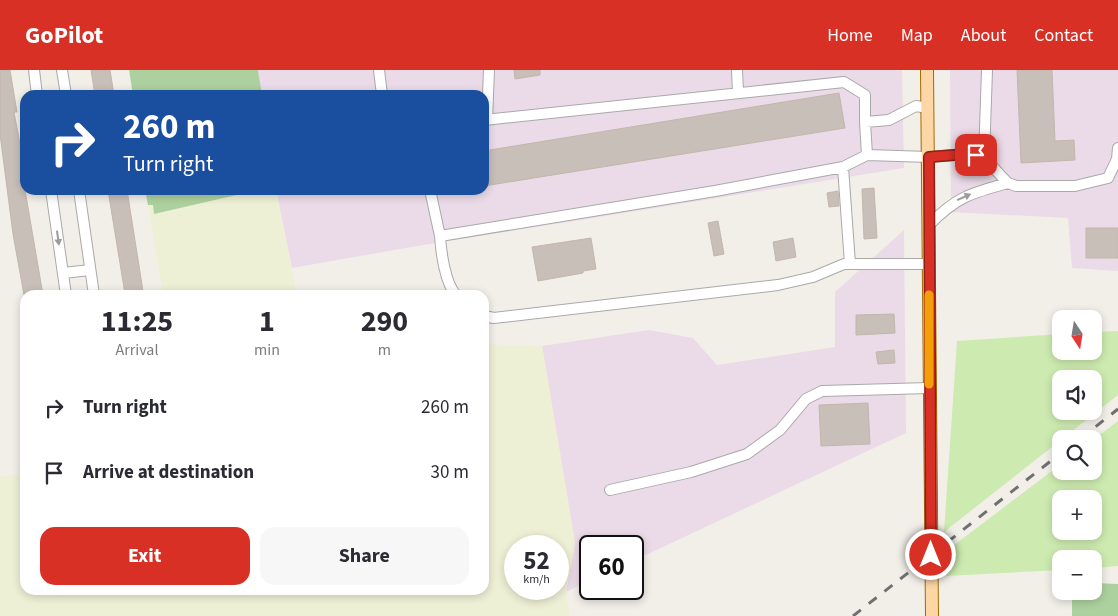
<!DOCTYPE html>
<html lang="en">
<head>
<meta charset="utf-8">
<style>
	body { margin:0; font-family:"Source Sans 3",sans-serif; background:#f7f7f7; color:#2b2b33; height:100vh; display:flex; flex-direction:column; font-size:19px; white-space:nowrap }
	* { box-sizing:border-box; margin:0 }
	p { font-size:16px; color:#7c7c81 }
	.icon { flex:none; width:28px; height:28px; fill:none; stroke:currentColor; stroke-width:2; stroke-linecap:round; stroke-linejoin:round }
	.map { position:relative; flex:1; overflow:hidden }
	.details { position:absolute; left:20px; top:220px; width:469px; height:305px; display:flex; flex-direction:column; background:#fff; border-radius:15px; box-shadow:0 2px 8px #0003 }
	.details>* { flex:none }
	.top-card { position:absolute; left:20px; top:20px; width:469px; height:105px; border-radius:15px; box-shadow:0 2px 8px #0003; background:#1a4fa0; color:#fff; overflow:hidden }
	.needle { width:32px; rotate:168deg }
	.fabs { position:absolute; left:1052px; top:240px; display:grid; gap:10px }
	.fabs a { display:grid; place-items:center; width:50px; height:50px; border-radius:10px; background:#fff; box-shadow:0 2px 8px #0003; font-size:25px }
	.speed { position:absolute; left:504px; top:465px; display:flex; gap:10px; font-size:25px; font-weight:700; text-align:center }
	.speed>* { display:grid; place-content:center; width:65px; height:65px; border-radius:50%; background:#fff; box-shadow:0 2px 8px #0003; line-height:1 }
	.speed small { font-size:12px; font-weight:400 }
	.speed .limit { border:2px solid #111; border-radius:8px; background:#fff; color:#111 }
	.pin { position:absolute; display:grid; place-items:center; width:42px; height:42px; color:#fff; margin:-21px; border-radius:10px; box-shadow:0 2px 8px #0006 }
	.me { position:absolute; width:55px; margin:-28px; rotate:0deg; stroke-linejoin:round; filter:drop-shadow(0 0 4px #0008) }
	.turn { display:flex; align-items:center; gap:18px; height:105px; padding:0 20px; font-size:22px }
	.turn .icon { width:65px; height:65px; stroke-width:2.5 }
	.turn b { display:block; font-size:35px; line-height:42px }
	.eta { display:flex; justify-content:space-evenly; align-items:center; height:85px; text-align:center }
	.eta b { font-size:30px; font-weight:700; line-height:35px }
	.cta { display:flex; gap:10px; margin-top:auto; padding:10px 20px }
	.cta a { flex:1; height:58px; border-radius:15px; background:#d93025; color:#fff; font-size:20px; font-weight:700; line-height:58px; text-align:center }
	.cta a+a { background:#f7f7f7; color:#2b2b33 }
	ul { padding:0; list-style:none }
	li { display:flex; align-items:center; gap:15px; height:65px; padding:0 20px }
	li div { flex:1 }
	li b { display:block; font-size:19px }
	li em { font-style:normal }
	header { display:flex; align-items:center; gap:30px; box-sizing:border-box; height:70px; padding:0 25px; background:#d93025; color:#fff }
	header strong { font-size:24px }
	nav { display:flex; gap:28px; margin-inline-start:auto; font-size:18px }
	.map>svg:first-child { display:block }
	.industrial { fill:#ebdbe8 }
	.farmland { fill:#eef0d5; fill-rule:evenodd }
	.grass { fill:#cdebb0; fill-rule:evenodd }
	.forest { fill:#add19e }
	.building { fill:#c7bfb8; stroke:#c4b6ab }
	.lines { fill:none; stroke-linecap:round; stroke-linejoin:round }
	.minor-casing { stroke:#a9a9a9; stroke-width:12 }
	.major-casing { stroke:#a06b00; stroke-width:14 }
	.minor { stroke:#fff; stroke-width:10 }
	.major { stroke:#fcd6a4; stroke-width:12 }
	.rail { stroke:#707070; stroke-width:3; stroke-dasharray:10 10; stroke-linecap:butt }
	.oneway { fill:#9c9c9c }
	.route-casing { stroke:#8d1f18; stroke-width:12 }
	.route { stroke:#d93025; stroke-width:9 }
	.slow { stroke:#f59e0b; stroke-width:9 }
</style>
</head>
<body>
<header>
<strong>GoPilot</strong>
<nav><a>Home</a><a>Map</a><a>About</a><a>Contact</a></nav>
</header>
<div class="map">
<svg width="1118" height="546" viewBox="0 0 1118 546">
	<rect width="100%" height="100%" fill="#f2efe9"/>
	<!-- industrial -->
	<path class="industrial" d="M258 0H902L904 98 417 176 292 198 276 120H484V25H262Z
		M950 0H1118V201L1072 198 1068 148 951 142Z
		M904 160 906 363 633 491 632 476H590V510L566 522 575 473 542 276 649 260 693 268 717 295 835 277V222Z"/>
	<!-- farmland -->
	<path class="farmland" d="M232 120H276L297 225H163L148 135Z
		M484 274 542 276 575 473 566 522 570 546H0V407L25 403V520H484ZM515 476H558V519H515Z"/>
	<!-- grass -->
	<path class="grass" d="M1118 261V325L944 462 957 271 1061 264V281H1094V262ZM1061 309H1094V341H1061Z
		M1118 351V496L1094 498V489H1061V500L947 506 945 482 1061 394V401H1094V369ZM1061 429H1094V461H1061Z"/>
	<!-- forest -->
	<path class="forest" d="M129 0H258L262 25H133Z
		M145 120H258L154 144 153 135H148Z
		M1094 513 1118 514V546H1072V521H1094Z"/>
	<!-- building -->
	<path class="building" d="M0 0H10L17 42H14L25 101 24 107 25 120 43 225H24L13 164 0 64Z
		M91 0H110L114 25H95Z
		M514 0H540V5L515 9Z
		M1017 0H1052L1055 71 1074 70 1075 90 1021 93Z
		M839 23 845 58 484 116V81Z
		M874 118 877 168 864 169 862 119Z
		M108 120H127L143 221 125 224Z
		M838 121 839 136 829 137 827 123Z
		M718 151 724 184 714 186 708 153Z
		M1086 158H1118V188H1086Z
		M591 168 596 199 583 201V203L538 211 532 177Z
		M793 168 796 187 776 191 773 172Z
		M894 244 895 263 856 265V245Z
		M894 280 895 293 878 294 876 282Z
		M868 333 870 374 821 376 819 335Z"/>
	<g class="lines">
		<defs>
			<path id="minor" d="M34 0 37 25
				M62 0 66 25
				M379 0 382 25
				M737 0 738 23
				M484 50 844 12 865 25V52L889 50 916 36 928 38
				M487 50 489 0
				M865 52 867 85
				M984 87 987 0
				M843 97 850 194
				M51 120 66 225
				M79 120 94 225
				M430 120 440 166 715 121 843 97 867 85 929 87 967 84 976 85 984 87 1003 108 1008 113 1016 116H1075L1108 108 1117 89 1118 78
				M929 155C956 127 971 123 1008 113
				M440 166C441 182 445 213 456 225
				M63 203 90 200
				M484 246 494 248 778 215 813 207 844 194H928
				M610 420 691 402 747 384 780 360 806 329 822 321 929 318"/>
			<path id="major" d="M927 0 932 546"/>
		</defs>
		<!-- minor casing -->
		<use href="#minor" class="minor-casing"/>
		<!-- major casing -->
		<use href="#major" class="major-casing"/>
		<!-- minor -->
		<use href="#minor" class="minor"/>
		<!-- major -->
		<use href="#major" class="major"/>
		<!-- rail -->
		<path class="rail" d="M1080 369 1118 339
			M853 546 1061 383"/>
	</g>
	<!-- one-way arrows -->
	<defs><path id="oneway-solid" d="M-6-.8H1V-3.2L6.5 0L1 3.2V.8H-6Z" transform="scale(1.25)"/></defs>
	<g class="oneway">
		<use href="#oneway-solid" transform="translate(964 127) rotate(-24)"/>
		<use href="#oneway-solid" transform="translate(58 168) rotate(82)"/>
	</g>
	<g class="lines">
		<defs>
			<path id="route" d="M931 485 929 87 967 84 976 85"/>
		</defs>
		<!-- route casing -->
		<use href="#route" class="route-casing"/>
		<!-- route -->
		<use href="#route" class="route"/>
		<!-- slow -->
		<path class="slow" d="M929 225V314"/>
	</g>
</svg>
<div class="fabs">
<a><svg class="needle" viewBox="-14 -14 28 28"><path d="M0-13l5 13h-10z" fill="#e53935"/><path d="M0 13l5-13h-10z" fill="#7c7c81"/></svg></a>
<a><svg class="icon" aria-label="sound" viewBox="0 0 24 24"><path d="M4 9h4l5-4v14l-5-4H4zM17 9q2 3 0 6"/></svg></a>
<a><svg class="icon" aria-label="search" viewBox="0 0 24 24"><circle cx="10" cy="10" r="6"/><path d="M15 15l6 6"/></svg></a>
<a>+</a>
<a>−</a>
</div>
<div class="speed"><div>52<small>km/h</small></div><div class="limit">60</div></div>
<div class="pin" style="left:976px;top:85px;background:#d93025"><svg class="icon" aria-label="arrive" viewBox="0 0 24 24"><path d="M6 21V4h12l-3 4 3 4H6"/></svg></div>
<svg class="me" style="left:931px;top:485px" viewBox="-20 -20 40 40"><circle r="17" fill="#d93025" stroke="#fff" stroke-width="3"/><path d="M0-11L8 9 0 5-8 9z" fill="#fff"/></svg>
<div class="top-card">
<div class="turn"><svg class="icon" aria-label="right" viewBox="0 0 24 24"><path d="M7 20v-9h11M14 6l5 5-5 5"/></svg><div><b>260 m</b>Turn right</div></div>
</div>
<section class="details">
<div class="eta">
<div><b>11:25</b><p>Arrival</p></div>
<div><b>1</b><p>min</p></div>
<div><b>290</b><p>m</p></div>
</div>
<ul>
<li><svg class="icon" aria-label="right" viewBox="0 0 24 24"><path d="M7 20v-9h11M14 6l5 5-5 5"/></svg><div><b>Turn right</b></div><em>260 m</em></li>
<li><svg class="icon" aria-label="arrive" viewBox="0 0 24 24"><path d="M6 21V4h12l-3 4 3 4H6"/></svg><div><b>Arrive at destination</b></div><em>30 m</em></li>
</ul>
<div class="cta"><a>Exit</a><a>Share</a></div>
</section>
</div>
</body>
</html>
